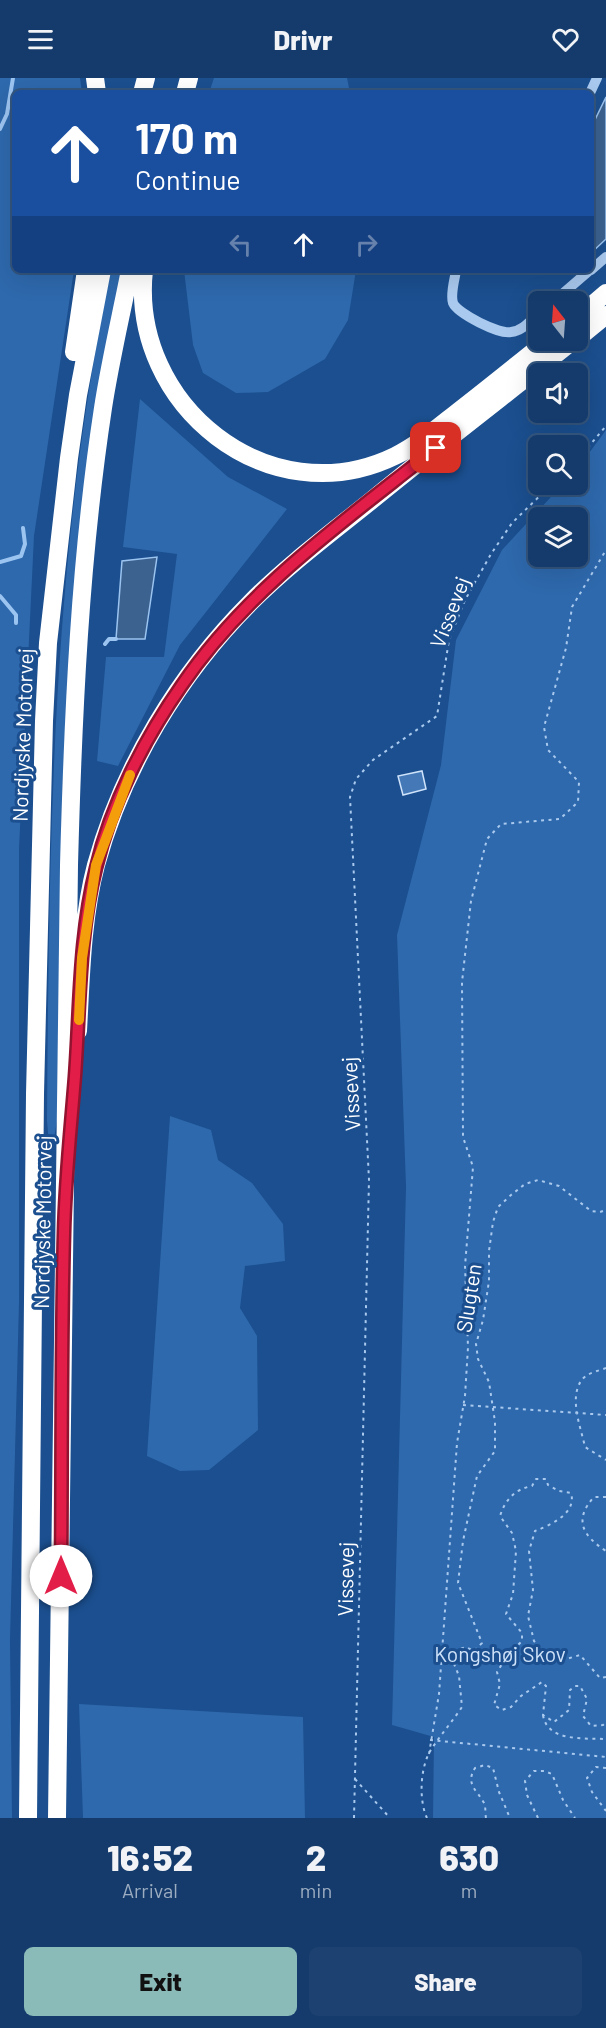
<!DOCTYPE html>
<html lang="en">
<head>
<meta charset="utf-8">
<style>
	body { margin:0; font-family:Barlow,sans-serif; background:#1d4271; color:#f1f3f6; height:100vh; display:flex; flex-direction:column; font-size:22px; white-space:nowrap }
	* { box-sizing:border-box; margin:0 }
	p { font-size:20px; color:#9dadc1 }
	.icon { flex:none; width:33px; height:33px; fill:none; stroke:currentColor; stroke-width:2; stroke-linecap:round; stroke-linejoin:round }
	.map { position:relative; height:1740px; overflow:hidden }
	.details { display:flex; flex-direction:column; background:#143b6b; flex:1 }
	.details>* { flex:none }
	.hud { position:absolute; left:12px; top:12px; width:582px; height:183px; border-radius:9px; box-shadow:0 6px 24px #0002,0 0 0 2px #33557e; background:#1a4fa0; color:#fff; overflow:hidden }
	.needle { width:39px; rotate:343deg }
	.tools { position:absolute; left:528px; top:213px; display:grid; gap:12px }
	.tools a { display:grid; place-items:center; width:60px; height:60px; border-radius:9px; background:#143b6b; box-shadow:0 6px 24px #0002,0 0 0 2px #33557e; font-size:30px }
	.pin { position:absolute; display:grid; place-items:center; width:51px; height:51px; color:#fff; margin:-26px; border-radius:12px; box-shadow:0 3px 9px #0006 }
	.me { position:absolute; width:66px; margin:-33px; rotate:0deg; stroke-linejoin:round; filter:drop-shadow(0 0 4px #0008) }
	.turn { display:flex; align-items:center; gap:21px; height:126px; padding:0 24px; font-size:27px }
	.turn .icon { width:78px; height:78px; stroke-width:2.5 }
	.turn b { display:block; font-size:42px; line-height:51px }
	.lanes { display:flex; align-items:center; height:57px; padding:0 24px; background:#0003; justify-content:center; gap:30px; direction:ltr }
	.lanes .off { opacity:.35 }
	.eta { display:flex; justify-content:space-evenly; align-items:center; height:102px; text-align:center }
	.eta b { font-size:36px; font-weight:800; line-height:42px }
	.button { display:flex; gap:12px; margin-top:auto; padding:12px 24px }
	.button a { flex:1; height:69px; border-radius:9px; background:#8bbbb9; color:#111; font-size:24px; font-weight:800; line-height:69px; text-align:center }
	.button a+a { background:#1d4271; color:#f1f3f6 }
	header { display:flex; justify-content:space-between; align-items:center; height:78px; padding:0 24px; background:#143b6b; font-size:27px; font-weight:800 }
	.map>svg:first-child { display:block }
	.green { fill:#2e69ad; fill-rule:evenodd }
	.water { fill:#3c6290; stroke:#9cc4f0; stroke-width:1.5 }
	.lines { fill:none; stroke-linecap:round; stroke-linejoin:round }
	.stream { stroke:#9cc4f0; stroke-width:4 }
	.building { fill:#4478b7; stroke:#cfe3fa; stroke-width:1.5 }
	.path { stroke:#a9c9ee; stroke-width:2; stroke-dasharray:3 4.5; stroke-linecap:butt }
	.minor { stroke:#a9c9ee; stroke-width:10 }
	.highway { stroke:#fff; stroke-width:18 }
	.route-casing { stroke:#92132f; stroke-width:15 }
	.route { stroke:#e11d48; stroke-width:10 }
	.slow { stroke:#f59e0b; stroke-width:10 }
	.labels { text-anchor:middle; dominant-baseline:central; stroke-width:6; stroke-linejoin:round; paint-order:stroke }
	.street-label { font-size:21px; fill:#fff; stroke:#1b4f8f }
	.park-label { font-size:21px; fill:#cfe3fa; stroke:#1b4f8f }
</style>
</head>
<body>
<header><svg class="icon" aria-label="menu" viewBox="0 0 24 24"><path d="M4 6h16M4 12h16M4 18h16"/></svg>Drivr<svg class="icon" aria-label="heart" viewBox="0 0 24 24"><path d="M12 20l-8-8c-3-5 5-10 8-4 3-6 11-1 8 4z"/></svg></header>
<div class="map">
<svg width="606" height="1740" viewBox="0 0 606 1740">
	<rect width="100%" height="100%" fill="#1b4f8f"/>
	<!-- green -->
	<path class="green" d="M0 0H80L82 15H15V192H74L34 458 19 771V1225L10 1562 12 1740H0Z
		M214 0H347L350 15H209Z
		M111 192H121L69 582 62 715 57 1042 53 1067 49 1065 47 1043C49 758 52 472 111 192Z
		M184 192H356L348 242 325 281 268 314 236 315 203 295 193 267Z
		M140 321 228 399 287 431 180 567 118 688 97 683 106 579H164L177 476 123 469Z
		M606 352V1740H433L434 1659 392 1647 406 1109 397 857 441 687 456 562 502 472 562 407 578 406V390ZM538 440H578V478H538Z
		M170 1038 211 1052 218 1082 252 1105 283 1146 285 1183 245 1188 240 1230 257 1258 258 1352 209 1392 180 1393 147 1378Z
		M79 1626 303 1639 305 1740H83Z"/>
	<!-- water -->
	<path class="water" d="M606 19V161L591 175V50Z
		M157 479 145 561H116L122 483Z"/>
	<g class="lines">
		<!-- stream -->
		<path class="stream" d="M0 51 7 36 13 0
			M0 484 21 478 25 466 23 450
			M0 518 16 537V545
			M105 566 109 561H116"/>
	</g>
	<!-- building -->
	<path class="building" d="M422 693 426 711 403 717 398 698Z"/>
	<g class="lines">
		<!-- path -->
		<path class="path" d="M578 381 606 348
			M606 1290C598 1293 586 1295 581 1303 569 1321 581 1350 585 1369L606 1382
			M463 1327 606 1337
			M606 1419H594C573 1442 583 1458 606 1473
			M606 1599 600 1600 580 1577 563 1582 548 1580 534 1563 528 1538 533 1512 529 1473 535 1453C551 1447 577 1435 571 1415L559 1413 548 1407 546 1401H536L532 1408C515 1411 505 1422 500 1438L512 1455 516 1473 513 1516 506 1536 522 1555V1563L507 1578 497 1594 500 1606 494 1627 502 1632 511 1629 521 1618 542 1604 546 1608 543 1637 554 1644 569 1632 570 1612 575 1608H580L587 1621 583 1638 591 1648 603 1647 606 1644
			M543 1637C547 1664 584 1660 606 1661
			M430 1662 606 1679
			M429 1676 439 1616 457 1365 465 1318 468 1269 465 1188 473 1089 463 1059 462 904 471 823 487 761 501 746 560 741 578 724 579 704 548 672 544 649 566 570 572 529 606 472
			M606 1690 596 1689 587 1700 592 1714 606 1733
			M355 1701 390 1740
			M354 1740 369 1102 350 719 356 701 373 682 437 638 449 562 465 522 491 476 512 445 552 406
			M427 1740C419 1723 420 1693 429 1675 438 1660 452 1644 462 1629L459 1598 452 1581 457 1572 466 1569 474 1573 482 1565 458 1505 463 1463 477 1398 495 1373V1344L489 1304 478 1281 476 1266 483 1242 489 1203V1173L493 1144 498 1129 511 1117 525 1106 538 1102 559 1108 591 1133 600 1134 606 1132
			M486 1740C485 1735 486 1729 484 1725 477 1712 465 1706 475 1690L485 1687 493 1690 499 1714 510 1740
			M538 1740 527 1717 525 1703 534 1693H544L552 1696 563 1722 575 1740"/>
		<!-- minor -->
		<path class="minor" d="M590 15 597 0
			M456 192C455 201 450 216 453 225 458 236 500 257 511 254 522 253 530 243 538 236
			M591 192 606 179
			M553 224 590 192"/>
		<!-- highway -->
		<path class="highway" d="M95 0 97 15
			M142 15 146 0
			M185 15 189 0
			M144 192C129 327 269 439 395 378 417 367 436 351 455 336 486 312 517 287 548 262
			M578 239 606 215
			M578 260 606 237
			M74 274 86 192
			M78 953C81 898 82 840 96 787 123 689 179 596 251 524 288 487 331 455 372 422 438 368 506 316 574 262
			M28 1740 35 1016 44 643 48 565 69 380 78 317 102 192
			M57 1740 69 787C73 635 80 481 103 330 110 284 121 238 130 192"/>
	</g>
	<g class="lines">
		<defs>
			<path id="route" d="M61 1498C62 1384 61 1270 64 1156 65 1103 71 1050 75 998 80 929 79 857 96 790 111 726 145 660 182 607 247 511 346 442 436 370"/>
		</defs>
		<!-- route casing -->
		<use href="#route" class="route-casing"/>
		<!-- route -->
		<use href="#route" class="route"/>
		<!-- slow -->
		<path class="slow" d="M79 942 82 880 96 787 130 697"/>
	</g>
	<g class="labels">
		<!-- street labels -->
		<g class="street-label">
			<text transform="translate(449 534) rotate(-69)">Vissevej</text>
			<text transform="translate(22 657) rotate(-88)">Nordjyske Motorvej</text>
			<text transform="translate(350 1016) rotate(-93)">Vissevej</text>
			<text transform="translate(42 1144) rotate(-89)">Nordjyske Motorvej</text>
			<text transform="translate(468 1220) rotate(-81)">Slugten</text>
			<text transform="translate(345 1501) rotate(-89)">Vissevej</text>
		</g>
		<!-- park labels -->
		<g class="park-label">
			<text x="500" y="1575">Kongshøj Skov</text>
		</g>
	</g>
</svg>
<div class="tools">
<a><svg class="needle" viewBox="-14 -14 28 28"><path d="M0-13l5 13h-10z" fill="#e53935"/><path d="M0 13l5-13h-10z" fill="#9dadc1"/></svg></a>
<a><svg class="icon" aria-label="sound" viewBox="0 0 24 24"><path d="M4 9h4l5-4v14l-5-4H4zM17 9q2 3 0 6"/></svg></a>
<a><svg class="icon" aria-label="search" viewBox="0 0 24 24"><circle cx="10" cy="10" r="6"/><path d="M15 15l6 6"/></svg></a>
<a><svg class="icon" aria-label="layers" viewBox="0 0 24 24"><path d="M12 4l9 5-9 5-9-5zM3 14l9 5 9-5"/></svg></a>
</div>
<div class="pin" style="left:436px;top:370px;background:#d93025"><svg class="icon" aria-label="arrive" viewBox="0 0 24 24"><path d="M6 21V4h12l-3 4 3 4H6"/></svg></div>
<svg class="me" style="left:61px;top:1498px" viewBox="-20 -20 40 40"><circle r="19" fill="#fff"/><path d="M0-13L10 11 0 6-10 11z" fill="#e11d48"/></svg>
<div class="hud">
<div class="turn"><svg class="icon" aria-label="ahead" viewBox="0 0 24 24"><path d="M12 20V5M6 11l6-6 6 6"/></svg><div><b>170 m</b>Continue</div></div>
<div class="lanes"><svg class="icon off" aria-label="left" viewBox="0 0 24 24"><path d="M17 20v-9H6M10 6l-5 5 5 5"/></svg><svg class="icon" aria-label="ahead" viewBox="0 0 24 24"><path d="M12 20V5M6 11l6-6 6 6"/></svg><svg class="icon off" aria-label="right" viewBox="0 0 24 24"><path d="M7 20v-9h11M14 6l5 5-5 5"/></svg></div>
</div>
</div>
<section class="details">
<div class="eta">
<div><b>16:52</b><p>Arrival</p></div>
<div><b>2</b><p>min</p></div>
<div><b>630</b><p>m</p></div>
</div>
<div class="button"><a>Exit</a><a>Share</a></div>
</section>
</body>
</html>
